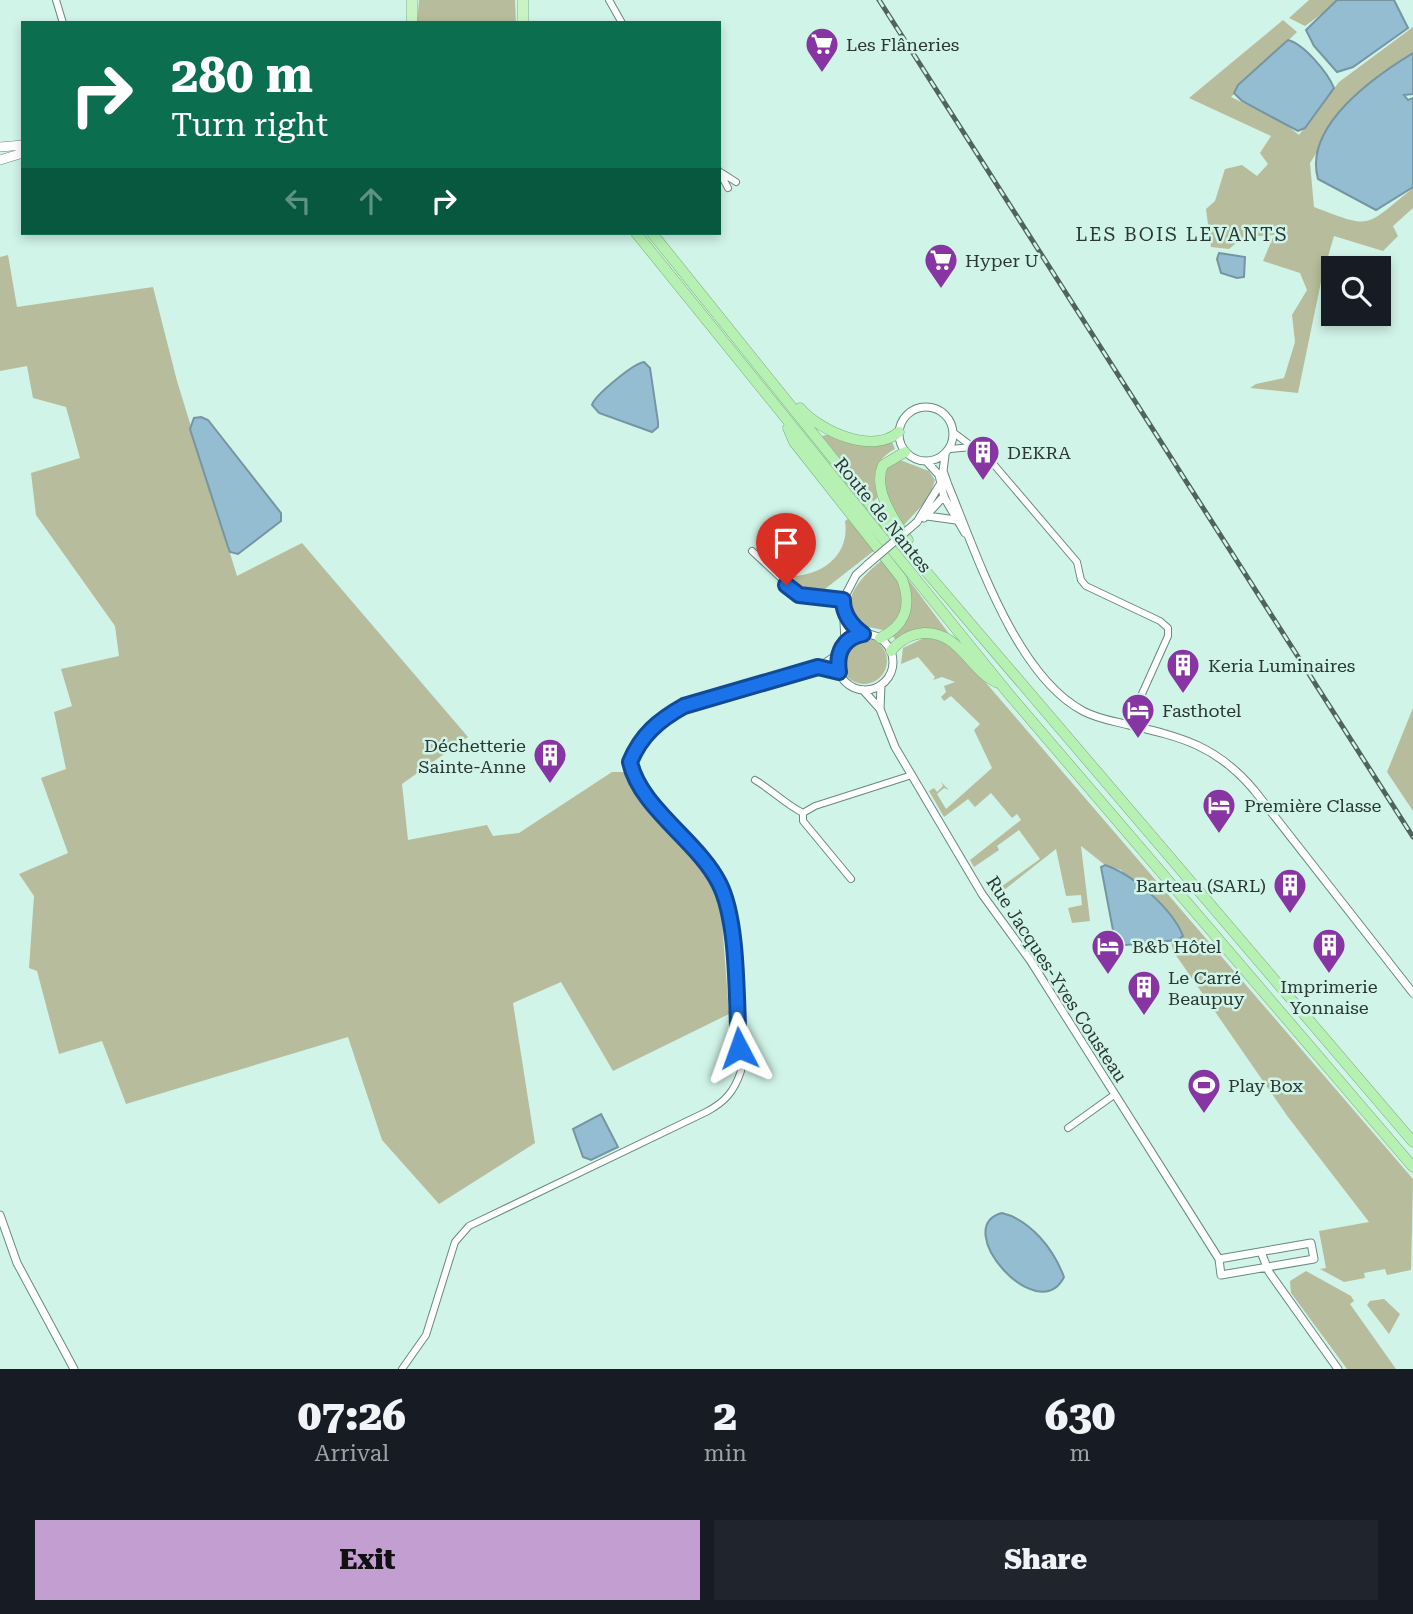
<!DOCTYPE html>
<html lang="en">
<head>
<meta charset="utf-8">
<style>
	body { margin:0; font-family:"Roboto Serif",serif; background:#20242c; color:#f1f3f6; height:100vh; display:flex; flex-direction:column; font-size:26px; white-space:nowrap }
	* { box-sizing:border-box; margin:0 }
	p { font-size:23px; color:#9ea1a6 }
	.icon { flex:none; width:38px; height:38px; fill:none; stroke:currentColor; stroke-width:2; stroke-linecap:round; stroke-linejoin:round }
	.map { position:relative; height:1369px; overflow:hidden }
	.sheet { display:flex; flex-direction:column; background:#171b24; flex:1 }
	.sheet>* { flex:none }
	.hud { position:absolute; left:21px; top:21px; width:700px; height:214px; border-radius:0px; box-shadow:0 4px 10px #0003; background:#0b6e4f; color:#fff; overflow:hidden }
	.controls { position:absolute; left:1321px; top:256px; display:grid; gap:14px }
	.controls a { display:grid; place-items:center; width:70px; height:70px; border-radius:0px; background:#171b24; box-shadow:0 4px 10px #0003; font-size:35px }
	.pin { position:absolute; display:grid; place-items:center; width:60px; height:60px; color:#fff; margin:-72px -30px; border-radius:50% 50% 50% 0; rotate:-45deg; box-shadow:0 0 7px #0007 }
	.pin .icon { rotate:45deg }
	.me { position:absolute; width:77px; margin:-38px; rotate:356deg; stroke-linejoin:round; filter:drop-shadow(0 0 5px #0008) }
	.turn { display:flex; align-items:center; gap:24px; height:147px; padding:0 35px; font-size:32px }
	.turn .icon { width:91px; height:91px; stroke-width:2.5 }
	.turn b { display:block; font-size:49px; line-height:60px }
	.lanes { display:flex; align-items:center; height:66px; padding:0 35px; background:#0003; justify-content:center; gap:35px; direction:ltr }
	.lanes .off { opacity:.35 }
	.eta { display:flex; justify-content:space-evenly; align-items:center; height:119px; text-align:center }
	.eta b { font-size:42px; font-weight:800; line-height:49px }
	.action { display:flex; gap:14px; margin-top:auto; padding:14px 35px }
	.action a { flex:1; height:80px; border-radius:0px; background:#c29ed1; color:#111; font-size:28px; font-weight:800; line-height:80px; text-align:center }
	.action a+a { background:#20242c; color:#f1f3f6 }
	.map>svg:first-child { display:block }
	.green { fill:#b7bc9c }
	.water { fill:#95bdd1; stroke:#7595a2; stroke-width:2 }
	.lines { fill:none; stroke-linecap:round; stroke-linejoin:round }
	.minor-casing { stroke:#68897e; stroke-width:8 }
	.tertiary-casing { stroke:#68897e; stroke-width:9 }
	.secondary-casing { stroke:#68897e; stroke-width:10 }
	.primary-casing { stroke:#79ad79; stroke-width:11 }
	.trunk-casing { stroke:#79ad79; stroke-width:11 }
	.minor { stroke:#fff; stroke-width:6 }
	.tertiary { stroke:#fff; stroke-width:7 }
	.secondary { stroke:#fff; stroke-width:9 }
	.primary { stroke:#c8f4c5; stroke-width:10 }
	.trunk { stroke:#b6f0b2; stroke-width:10 }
	.rail-casing { stroke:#51635d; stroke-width:5 }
	.rail { stroke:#d1f4e8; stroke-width:2.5; stroke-dasharray:8; stroke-linecap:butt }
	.tertiary-bridge-casing { stroke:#68897e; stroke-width:9; stroke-linecap:butt }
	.tertiary-bridge { stroke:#fff; stroke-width:7 }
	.route-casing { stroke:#114b97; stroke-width:18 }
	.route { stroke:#1a73e8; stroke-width:12 }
	.labels { text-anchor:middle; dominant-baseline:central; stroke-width:5; stroke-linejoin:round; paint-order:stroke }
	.poi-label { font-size:18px; fill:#2a3733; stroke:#d1f4e8; text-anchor:start }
	.street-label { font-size:18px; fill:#2a3733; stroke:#d1f4e8 }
	.neighbourhood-label { font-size:19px; letter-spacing:2px; fill:#2a3733; stroke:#d1f4e8 }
</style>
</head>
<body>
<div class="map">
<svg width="1413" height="1369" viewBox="0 0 1413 1369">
	<rect width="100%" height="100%" fill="#d1f4e8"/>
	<!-- green -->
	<path class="green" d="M419 0H515L516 23H417Z
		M1309 0H1341L1305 26 1289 18Z
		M1283 20 1297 32 1231 97 1283 122 1299 135 1339 82 1413 27V55L1350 100 1310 163 1314 207C1374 230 1364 227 1413 188V208L1393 226 1398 236 1383 251 1334 236 1322 277 1298 393 1250 388 1256 384 1284 378 1295 342 1292 315 1307 290 1300 273 1263 261 1274 235 1243 237 1229 249 1211 247 1206 209 1215 201 1225 169 1242 165 1257 176 1268 164 1260 153 1271 136 1189 98Z
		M8 255 17 307 153 287 177 381 237 576 302 543 468 737 402 784 408 840 487 825 493 836 519 833 612 772H625L719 882 729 1014 613 1071 561 982 513 1003 535 1143 439 1204 382 1140 348 1037 126 1104 102 1041 59 1054 37 971 29 968 34 896 19 874 68 853 41 778 66 769 54 712 72 706 61 669 119 656 115 626 36 515 31 473 80 458 66 407 33 398 27 366 0 371V257Z
		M830 434 880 444 892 442 895 449C874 460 871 476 878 497L874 501 822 436Z
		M900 460 929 471 935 480 929 498 902 527 885 498 884 469Z
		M848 519 875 550 821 592H810L790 581 792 576C824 575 850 554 845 521Z
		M883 559C903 587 914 604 887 631L860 625C836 600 862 577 883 559Z
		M896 563 950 635 941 632 896 641 893 636 907 617Z
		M926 637H938L962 655 1413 1179 1411 1270 1387 1275 1385 1269 1364 1273 1365 1278 1344 1282 1320 1269 1326 1268 1319 1231 1369 1222 1288 1117 1173 951 1171 941 1177 940 1121 870 1105 865 1081 846 1090 921 1072 923 1068 908 1082 905 1081 895 1066 896 1056 849 999 894 996 901 991 894 1040 859 1019 830 997 846 999 850 974 867 970 860 1021 820 1017 814 1012 818 991 793 975 807 968 799 944 817 929 791 934 788 937 792 943 786 941 782 949 790 944 788 937 794 946 809 992 768 974 730 980 724 951 696 944 701 941 697 946 692 944 686 955 682 942 677 933 680 935 677 918 657 901 664 903 648Z
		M841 661a23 23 0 1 1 46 0a23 23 0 1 1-46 0Z
		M1413 708V811L1387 772Z
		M1306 1271 1351 1296 1354 1301 1350 1304 1396 1369H1347L1291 1293 1290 1281Z
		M1384 1299 1400 1314 1389 1334 1367 1305 1370 1301Z"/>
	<!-- water -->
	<path class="water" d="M1337 0H1394L1408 28 1353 67 1337 72 1314 46 1306 30Z
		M1288 40C1304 44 1328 73 1334 88L1305 128 1298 131 1242 101 1234 93 1238 85Z
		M1413 53V94L1404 95 1408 100 1413 98V187L1376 210 1318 179C1303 126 1375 76 1413 53Z
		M1219 253 1245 257 1244 277 1237 278 1221 273 1217 259Z
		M644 362 650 368 658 422V427L652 432 599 413 592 405C594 396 634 363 644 362Z
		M201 417 208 420 281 513V521L238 554 230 552 228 547 190 429 194 418Z
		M1105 865C1132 874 1172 908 1183 936L1177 940 1116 946 1101 867Z
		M601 1114 618 1147 591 1160 583 1157 573 1129Z
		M1002 1213C1031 1220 1054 1250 1064 1277 1038 1329 949 1227 1002 1213Z"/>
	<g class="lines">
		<defs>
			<path id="minor" d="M56 0 63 23
				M609 0 622 23
				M719 171 728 188
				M722 173 736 182
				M954 433 990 460 1077 562 1081 580 1086 586 1160 621 1168 628V636L1128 725
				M950 449 972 447
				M752 551 799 595 843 600
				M818 667 839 672
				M755 780C772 790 785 804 803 813
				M803 813 815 806 912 775
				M803 813V821L851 879
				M1068 1128 1114 1095
				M402 1369 426 1335 455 1242 469 1226 706 1112C725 1102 734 1092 741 1071 738 1025 739 918 719 881 697 841 640 806 630 762 641 735 659 720 684 706L818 667 839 653"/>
			<path id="tertiary" d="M899 434a27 27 0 1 1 54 0a27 27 0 1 1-54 0Z
				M945 455 943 471 948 485C976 552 1015 675 1083 711 1098 719 1113 721 1129 725 1182 737 1217 746 1254 790L1413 993
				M927 462 939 475 944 497 965 533
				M927 516 956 520
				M924 518 944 496
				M917 522 939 486
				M843 610 863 634
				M837 662a28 28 0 1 1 56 0a28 28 0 1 1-56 0Z
				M845 643 843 600 856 575 867 565
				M863 690 880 709 895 747 982 894 1030 960 1219 1259 1221 1275 1314 1259 1311 1243 1219 1259
				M880 709 881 685
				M0 1215 17 1263 74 1369
				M1261 1252 1269 1272 1338 1369"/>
			<path id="secondary" d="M0 147 23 145
				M0 160 23 153"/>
			<path id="primary" d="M523 0V23
				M412 23V0"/>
			<path id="trunk" d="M636 233 1008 693 1413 1167
				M652 233 889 528 1413 1142
				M800 408C820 431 872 455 899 432
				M788 428 794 442 902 579C912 606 906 625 880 638
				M905 452 883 465C872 490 894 520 908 540
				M891 651C900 640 910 634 924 633 961 632 969 671 998 683"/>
		</defs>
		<!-- minor casing -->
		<use href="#minor" class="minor-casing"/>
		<!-- tertiary casing -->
		<use href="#tertiary" class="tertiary-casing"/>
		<!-- secondary casing -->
		<use href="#secondary" class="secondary-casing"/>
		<!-- primary casing -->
		<use href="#primary" class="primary-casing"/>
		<!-- trunk casing -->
		<use href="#trunk" class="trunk-casing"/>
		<!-- minor -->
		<use href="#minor" class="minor"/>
		<!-- tertiary -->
		<use href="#tertiary" class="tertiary"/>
		<!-- secondary -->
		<use href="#secondary" class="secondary"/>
		<!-- primary -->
		<use href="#primary" class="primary"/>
		<!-- trunk -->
		<use href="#trunk" class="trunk"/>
		<defs>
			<path id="rail" d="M879 0 1413 837"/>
		</defs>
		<!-- rail casing -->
		<use href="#rail" class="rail-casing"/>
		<!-- rail -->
		<use href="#rail" class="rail"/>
		<defs>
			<path id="tertiary-bridge" d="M867 565 917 522"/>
		</defs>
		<!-- tertiary-bridge casing -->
		<use href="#tertiary-bridge" class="tertiary-bridge-casing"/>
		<!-- tertiary-bridge -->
		<use href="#tertiary-bridge" class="tertiary-bridge"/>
	</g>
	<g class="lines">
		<defs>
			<path id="route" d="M739 1048C736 1003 739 921 719 883 698 841 640 808 630 762 641 735 659 720 684 706L818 667 839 672C836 653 843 638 863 634 852 626 843 614 843 600L799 595 786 585"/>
		</defs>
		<!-- route casing -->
		<use href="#route" class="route-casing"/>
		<!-- route -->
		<use href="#route" class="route"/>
	</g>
	<!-- icons -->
	<defs>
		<symbol id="supermarket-pin" viewBox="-11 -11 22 30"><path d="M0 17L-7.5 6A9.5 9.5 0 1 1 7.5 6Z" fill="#8835a4" stroke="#d1f4e8"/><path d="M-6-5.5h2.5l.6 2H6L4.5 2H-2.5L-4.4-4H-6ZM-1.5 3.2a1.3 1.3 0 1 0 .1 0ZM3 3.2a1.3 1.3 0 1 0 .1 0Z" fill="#fff"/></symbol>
		<symbol id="building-pin" viewBox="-11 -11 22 30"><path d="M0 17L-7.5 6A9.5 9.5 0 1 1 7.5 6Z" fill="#8835a4" stroke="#d1f4e8"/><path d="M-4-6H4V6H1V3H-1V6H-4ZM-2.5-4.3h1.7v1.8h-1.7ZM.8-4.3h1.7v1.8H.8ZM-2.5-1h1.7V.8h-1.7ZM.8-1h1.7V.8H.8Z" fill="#fff"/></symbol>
		<symbol id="hotel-pin" viewBox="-11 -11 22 30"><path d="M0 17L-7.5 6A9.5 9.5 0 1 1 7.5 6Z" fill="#8835a4" stroke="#d1f4e8"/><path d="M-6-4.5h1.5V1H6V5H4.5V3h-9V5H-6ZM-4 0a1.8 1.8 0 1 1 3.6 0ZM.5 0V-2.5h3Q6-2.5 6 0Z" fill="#fff"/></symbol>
		<symbol id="stadium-pin" viewBox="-11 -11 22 30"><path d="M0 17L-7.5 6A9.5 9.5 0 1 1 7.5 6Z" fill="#8835a4" stroke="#d1f4e8"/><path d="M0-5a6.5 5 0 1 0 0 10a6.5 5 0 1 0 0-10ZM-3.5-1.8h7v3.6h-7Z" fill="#fff"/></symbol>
	</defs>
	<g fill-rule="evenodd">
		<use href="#supermarket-pin" x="803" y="25" width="38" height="52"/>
		<use href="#supermarket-pin" x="922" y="241" width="38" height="52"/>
		<use href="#building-pin" x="964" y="433" width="38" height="52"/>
		<use href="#building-pin" x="1164" y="646" width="38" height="52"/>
		<use href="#hotel-pin" x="1119" y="691" width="38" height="52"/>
		<use href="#building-pin" x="531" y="736" width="38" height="52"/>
		<use href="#hotel-pin" x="1200" y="786" width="38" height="52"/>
		<use href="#building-pin" x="1271" y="866" width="38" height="52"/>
		<use href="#building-pin" x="1310" y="926" width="38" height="52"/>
		<use href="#hotel-pin" x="1089" y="927" width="38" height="52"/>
		<use href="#building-pin" x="1125" y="968" width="38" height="52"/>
		<use href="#stadium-pin" x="1185" y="1066" width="38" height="52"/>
	</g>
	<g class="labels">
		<!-- poi labels -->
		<g class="poi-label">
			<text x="846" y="44">Les Flâneries</text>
			<text x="965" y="260">Hyper U</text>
			<text x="1007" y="452">DEKRA</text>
			<text x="1208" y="665">Keria Luminaires</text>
			<text x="1162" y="710">Fasthotel</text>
			<text x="526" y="745" text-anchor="end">Déchetterie<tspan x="526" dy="21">Sainte-Anne</tspan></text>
			<text x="1244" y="805">Première Classe</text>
			<text x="1266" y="885" text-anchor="end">Barteau (SARL)</text>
			<text x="1132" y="946">B&amp;b Hôtel</text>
			<text x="1168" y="977">Le Carré<tspan x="1168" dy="21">Beaupuy</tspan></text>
			<text x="1329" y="986" text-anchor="middle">Imprimerie<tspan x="1329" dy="21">Yonnaise</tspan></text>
			<text x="1228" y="1085">Play Box</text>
		</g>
		<!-- street labels -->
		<g class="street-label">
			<text transform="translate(883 515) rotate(51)">Route de Nantes</text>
			<text transform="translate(1057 979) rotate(57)">Rue Jacques-Yves Cousteau</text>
		</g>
		<!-- neighbourhood labels -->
		<g class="neighbourhood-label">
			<text x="1182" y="234">LES BOIS LEVANTS</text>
		</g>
	</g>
</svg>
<div class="controls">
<a><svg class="icon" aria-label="search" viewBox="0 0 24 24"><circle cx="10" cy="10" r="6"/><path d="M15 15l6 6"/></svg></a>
</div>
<div class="pin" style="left:786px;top:585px;background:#d93025"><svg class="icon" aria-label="arrive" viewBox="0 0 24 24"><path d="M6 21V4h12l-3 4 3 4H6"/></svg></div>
<svg class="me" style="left:739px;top:1048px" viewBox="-20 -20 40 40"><path d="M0-17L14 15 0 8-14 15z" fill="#1a73e8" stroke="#fff" stroke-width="4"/></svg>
<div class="hud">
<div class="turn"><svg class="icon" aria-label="right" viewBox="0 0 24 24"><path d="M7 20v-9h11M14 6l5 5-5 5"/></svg><div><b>280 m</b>Turn right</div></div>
<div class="lanes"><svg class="icon off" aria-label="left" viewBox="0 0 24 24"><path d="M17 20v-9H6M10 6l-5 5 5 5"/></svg><svg class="icon off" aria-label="ahead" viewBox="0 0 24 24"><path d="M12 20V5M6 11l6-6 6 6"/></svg><svg class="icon" aria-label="right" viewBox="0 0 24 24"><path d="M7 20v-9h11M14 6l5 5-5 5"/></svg></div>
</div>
</div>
<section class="sheet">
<div class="eta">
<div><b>07:26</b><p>Arrival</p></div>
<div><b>2</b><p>min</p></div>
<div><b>630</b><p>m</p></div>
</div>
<div class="action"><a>Exit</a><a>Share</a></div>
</section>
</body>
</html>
